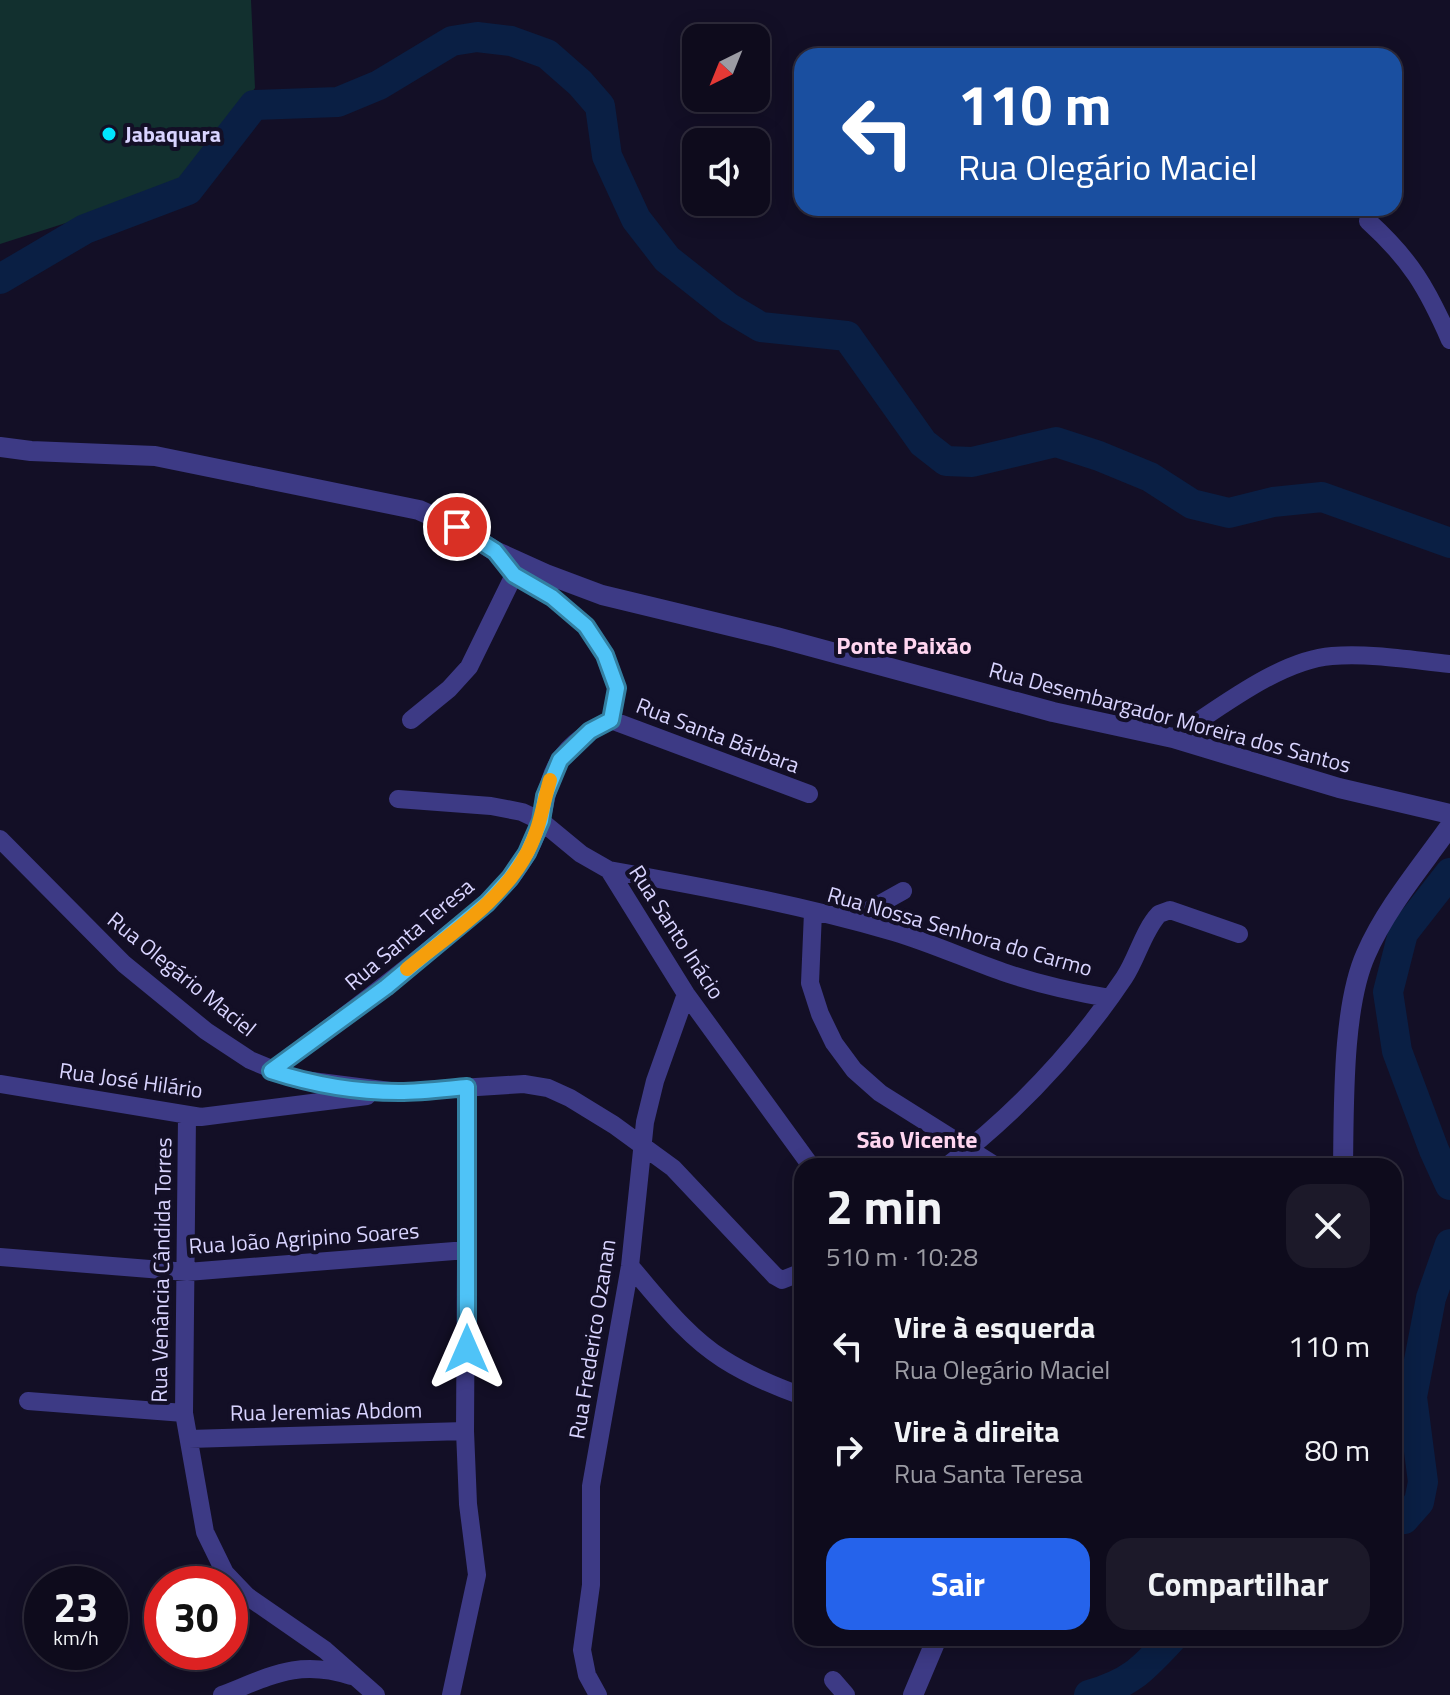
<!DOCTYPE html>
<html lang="pt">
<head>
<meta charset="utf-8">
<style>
	body { margin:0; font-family:"Titillium Web",sans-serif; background:#1c1929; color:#f1f3f6; height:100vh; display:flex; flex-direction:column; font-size:30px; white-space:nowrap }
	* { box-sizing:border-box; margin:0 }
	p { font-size:26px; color:#9b9ba3 }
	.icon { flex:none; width:44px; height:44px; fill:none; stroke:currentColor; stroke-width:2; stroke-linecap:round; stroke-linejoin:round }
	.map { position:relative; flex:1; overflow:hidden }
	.drawer { position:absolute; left:794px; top:1158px; width:608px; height:488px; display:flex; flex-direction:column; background:#0e0b1c; border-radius:24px; box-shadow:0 4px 20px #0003,0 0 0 2px #2e2b3b }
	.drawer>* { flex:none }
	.top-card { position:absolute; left:794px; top:48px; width:608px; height:168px; border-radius:24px; box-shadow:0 4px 20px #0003,0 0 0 2px #2e2b3b; background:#1a4fa0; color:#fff; overflow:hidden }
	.needle { width:52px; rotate:223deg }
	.tools { position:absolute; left:682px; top:24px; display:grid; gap:16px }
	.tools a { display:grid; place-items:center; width:88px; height:88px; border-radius:16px; background:#0e0b1c; box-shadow:0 4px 20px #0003,0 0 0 2px #2e2b3b; font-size:40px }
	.speed { position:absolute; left:24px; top:1566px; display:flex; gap:16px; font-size:40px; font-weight:700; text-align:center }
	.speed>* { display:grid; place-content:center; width:104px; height:104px; border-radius:50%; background:#0e0b1c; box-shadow:0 4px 20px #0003,0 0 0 2px #2e2b3b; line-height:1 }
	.speed small { font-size:20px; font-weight:400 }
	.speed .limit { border:12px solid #d22; background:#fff; color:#111 }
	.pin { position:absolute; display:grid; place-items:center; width:68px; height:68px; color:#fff; margin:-34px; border:4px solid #fff; border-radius:50%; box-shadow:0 2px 8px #0007 }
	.me { position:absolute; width:88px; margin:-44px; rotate:0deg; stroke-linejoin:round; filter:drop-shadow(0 0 6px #0008) }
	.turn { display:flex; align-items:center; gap:28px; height:168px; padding:0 32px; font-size:36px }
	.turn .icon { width:104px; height:104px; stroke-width:2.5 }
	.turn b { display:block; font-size:56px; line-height:68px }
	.round { display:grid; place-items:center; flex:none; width:84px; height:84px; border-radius:24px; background:#1c1929 }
	.headline { display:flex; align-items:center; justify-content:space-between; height:136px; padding:0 32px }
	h1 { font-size:48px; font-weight:700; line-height:60px }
	.button { display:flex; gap:16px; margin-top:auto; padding:16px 32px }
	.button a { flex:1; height:92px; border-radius:24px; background:#2563eb; color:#fff; font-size:32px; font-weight:700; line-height:92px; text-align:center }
	.button a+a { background:#1c1929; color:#f1f3f6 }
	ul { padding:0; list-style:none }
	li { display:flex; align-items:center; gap:24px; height:104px; padding:0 32px }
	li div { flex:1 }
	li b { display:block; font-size:30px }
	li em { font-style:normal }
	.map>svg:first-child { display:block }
	.green { fill:#12302f }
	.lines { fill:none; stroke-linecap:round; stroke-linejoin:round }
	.river { stroke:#0a1f44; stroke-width:30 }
	.minor { stroke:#3d3a85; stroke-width:18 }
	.tertiary { stroke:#3d3a85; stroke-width:20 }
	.route-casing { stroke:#337fa1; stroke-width:20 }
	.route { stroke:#4fc3f7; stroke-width:14 }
	.slow { stroke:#f59e0b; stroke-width:14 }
	.poi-dot { fill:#00e5ff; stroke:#130f26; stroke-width:3 }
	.labels { text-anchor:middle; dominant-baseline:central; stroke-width:8; stroke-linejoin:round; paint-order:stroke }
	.poi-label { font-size:22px; font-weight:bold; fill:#d9d4ff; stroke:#130f26; text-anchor:start }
	.street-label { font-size:22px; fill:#d9d4ff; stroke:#130f26 }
	.neighbourhood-label { font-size:24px; font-weight:bold; fill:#ffd6f0; stroke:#130f26 }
</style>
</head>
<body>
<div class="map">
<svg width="1450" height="1695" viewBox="0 0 1450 1695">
	<rect width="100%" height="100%" fill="#130f26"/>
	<!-- green -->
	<path class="green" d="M0 0H251L255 88 181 180 69 222 0 244Z"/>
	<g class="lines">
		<!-- river -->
		<path class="river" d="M0 279 85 229 188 190 254 105 338 102 379 85 452 41 477 37 511 41 547 54 580 83 600 106 607 156 636 219 667 259 729 308 761 327 847 336 923 443 946 461 972 462 1056 442 1099 456 1150 477 1192 504 1229 513 1273 502 1322 497 1450 543
			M1450 873 1403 933 1388 992 1397 1051 1434 1150 1450 1185
			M1394 1520 1404 1519 1419 1502 1423 1482 1412 1397 1431 1298 1450 1244
			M1089 1695C1131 1683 1142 1670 1172 1638"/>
		<!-- minor -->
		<path class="minor" d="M1368 221C1411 260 1427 288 1450 340
			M411 720 449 689 469 667 514 575
			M611 720 809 794
			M1173 738C1217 710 1279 660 1332 656 1371 653 1411 660 1450 664
			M398 799 491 806 522 812 541 821 581 854 609 870 686 994 811 1166
			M0 839 124 964 206 1031 250 1060 296 1079 398 1092 524 1084 548 1088 570 1098 614 1125 673 1168 775 1276 782 1280 802 1272
			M609 870C704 887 801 905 894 932 931 943 966 959 1003 972 1038 984 1073 992 1109 998
			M813 912 810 983 820 1014 834 1043 854 1070 880 1093 996 1166
			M851 920 903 891
			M271 1071C329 1028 386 986 441 940 465 921 490 902 510 879 523 863 536 840 541 820 547 800 547 780 559 761 571 742 591 730 611 720L617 688 605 655 586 626 552 597 514 575 495 551
			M0 1084 201 1117 367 1096
			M947 1166C1016 1113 1075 1051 1124 978 1137 959 1143 931 1159 914L1170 910 1239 934
			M0 1257 187 1272 467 1250
			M630 1266C658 1298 686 1336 723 1359 748 1375 774 1386 802 1396
			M28 1401 184 1413 187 1116
			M184 1413 205 1532 225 1573 247 1596 325 1650 376 1695
			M189 1439 465 1431
			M833 1680 846 1695
			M222 1695C271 1676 298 1659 351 1676
			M451 1695 477 1575 468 1504 465 1431 467 1087
			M598 1695 587 1675 582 1650 591 1585V1486L630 1266 645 1122 655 1081 686 994"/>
		<!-- tertiary -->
		<path class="tertiary" d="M0 447 31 451 155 456 419 510 457 527 495 551 546 574 602 595 776 637 1053 712 1173 738 1339 788 1450 814
			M1343 1166C1344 1107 1342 1007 1366 954 1386 908 1421 867 1450 826
			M913 1695 937 1638"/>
	</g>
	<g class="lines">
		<defs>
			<path id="route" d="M457 527 495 551 514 575 552 597 586 626 605 655 617 688 611 720 590 731 560 760 545 796 541 821 527 853 510 878 487 903 386 987 271 1071C311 1084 357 1092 399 1092 422 1092 445 1089 467 1087V1349"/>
		</defs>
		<!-- route casing -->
		<use href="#route" class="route-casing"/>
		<!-- route -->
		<use href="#route" class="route"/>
		<!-- slow -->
		<path class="slow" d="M407 969C448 935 503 901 528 851 540 828 543 804 550 780"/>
	</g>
	<!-- markers -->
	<circle class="poi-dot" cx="109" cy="134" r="8"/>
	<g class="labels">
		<!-- poi labels -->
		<g class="poi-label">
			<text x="125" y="134">Jabaquara</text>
		</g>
		<!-- street labels -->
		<g class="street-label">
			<text transform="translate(1170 717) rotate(15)">Rua Desembargador Moreira dos Santos</text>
			<text transform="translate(718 735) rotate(21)">Rua Santa Bárbara</text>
			<text transform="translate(960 931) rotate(16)">Rua Nossa Senhora do Carmo</text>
			<text transform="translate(677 932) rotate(57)">Rua Santo Inácio</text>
			<text transform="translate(409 934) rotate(-40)">Rua Santa Teresa</text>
			<text transform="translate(182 974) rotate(39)">Rua Olegário Maciel</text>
			<text transform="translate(131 1080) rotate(8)">Rua José Hilário</text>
			<text transform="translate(304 1238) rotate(-4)">Rua João Agripino Soares</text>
			<text transform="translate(161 1270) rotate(-89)">Rua Venância Cândida Torres</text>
			<text transform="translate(592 1339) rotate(-81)">Rua Frederico Ozanan</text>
			<text transform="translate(326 1411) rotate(-1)">Rua Jeremias Abdom</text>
		</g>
		<!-- neighbourhood labels -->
		<g class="neighbourhood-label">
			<text x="904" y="645">Ponte Paixão</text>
			<text x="917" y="1139">São Vicente</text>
		</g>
	</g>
</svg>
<div class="tools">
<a><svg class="needle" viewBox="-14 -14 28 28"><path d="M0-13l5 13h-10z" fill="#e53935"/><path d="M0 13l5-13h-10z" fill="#9b9ba3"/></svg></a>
<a><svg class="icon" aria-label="sound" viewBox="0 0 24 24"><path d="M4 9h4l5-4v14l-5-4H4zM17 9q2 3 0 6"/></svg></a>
</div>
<div class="speed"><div>23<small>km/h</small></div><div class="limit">30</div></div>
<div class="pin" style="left:457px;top:527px;background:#d93025"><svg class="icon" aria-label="arrive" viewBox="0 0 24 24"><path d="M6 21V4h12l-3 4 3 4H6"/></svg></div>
<svg class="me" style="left:467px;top:1349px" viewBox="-20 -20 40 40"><path d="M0-17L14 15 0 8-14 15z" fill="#4fc3f7" stroke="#fff" stroke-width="4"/></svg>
<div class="top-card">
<div class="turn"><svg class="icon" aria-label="left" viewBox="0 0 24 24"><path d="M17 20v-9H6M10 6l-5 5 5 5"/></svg><div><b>110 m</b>Rua Olegário Maciel</div></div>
</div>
<section class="drawer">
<div class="headline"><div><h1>2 min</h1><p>510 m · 10:28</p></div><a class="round"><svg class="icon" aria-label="close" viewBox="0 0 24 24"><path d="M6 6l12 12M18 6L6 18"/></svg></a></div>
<ul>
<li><svg class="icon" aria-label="left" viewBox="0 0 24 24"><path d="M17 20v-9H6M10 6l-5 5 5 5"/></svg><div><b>Vire à esquerda</b><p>Rua Olegário Maciel</p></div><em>110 m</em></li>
<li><svg class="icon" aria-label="right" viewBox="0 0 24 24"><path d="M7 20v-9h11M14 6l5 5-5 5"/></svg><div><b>Vire à direita</b><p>Rua Santa Teresa</p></div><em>80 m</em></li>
</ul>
<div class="button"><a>Sair</a><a>Compartilhar</a></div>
</section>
</div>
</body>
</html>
